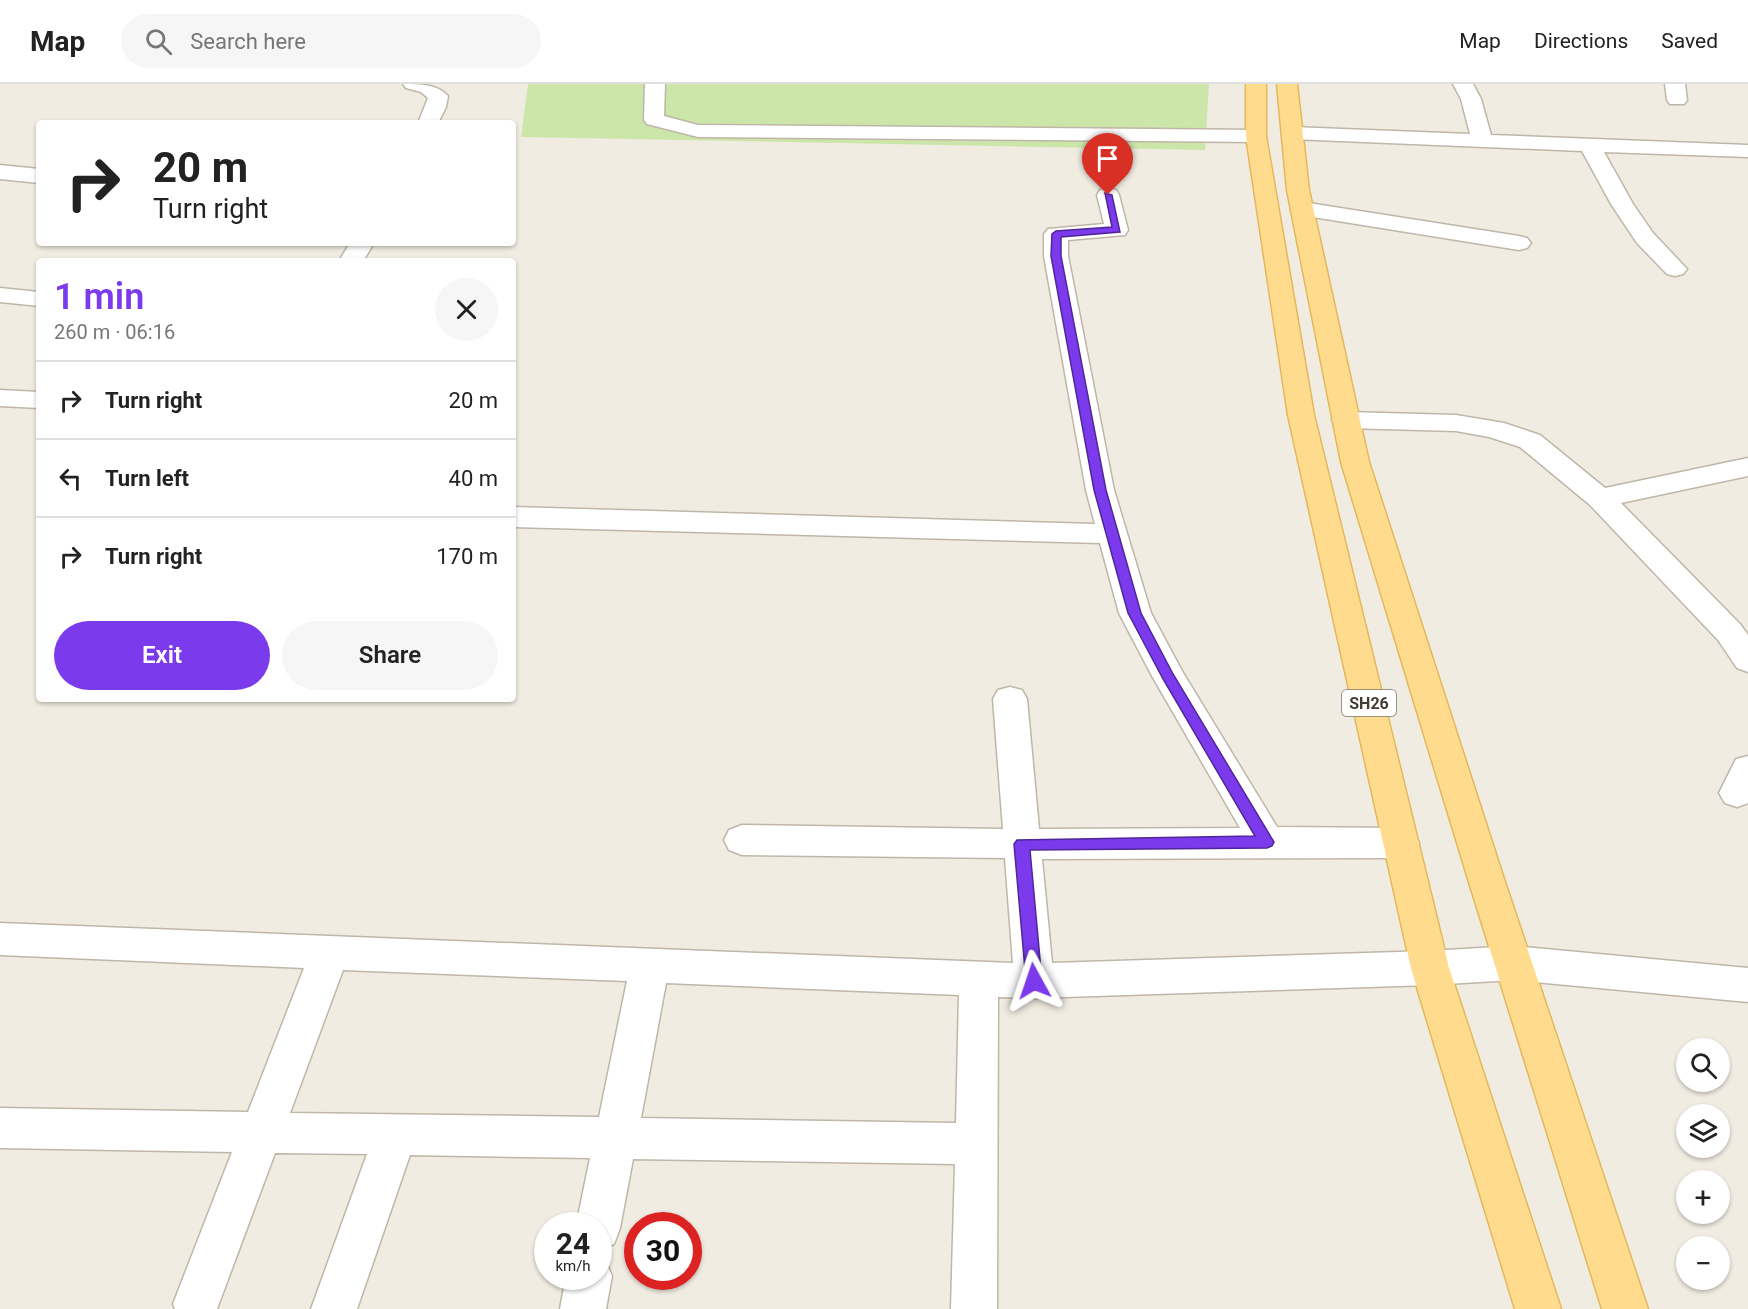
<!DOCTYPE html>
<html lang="en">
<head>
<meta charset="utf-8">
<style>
	body { margin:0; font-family:Roboto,sans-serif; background:#f6f6f6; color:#222; height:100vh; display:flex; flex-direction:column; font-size:22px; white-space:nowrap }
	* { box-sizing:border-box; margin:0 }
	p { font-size:20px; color:#767676 }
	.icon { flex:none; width:33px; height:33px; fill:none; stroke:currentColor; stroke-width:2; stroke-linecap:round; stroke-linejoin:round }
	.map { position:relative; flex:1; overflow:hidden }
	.side { position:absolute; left:36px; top:174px; width:480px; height:444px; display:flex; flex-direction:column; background:#fff; border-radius:6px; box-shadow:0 2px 4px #0004 }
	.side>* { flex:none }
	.guide { position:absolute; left:36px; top:36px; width:480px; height:126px; border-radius:6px; box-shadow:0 2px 4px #0004; background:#fff; color:#222; overflow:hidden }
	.controls { position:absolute; left:1676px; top:954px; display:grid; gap:12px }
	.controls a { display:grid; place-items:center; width:54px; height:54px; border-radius:50%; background:#fff; box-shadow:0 2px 4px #0004; font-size:30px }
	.speed { position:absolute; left:534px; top:1128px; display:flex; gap:12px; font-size:30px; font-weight:700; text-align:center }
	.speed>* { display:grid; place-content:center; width:78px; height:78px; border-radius:50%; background:#fff; box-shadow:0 2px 4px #0004; line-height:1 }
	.speed small { font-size:15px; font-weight:400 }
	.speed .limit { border:9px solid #d22; background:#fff; color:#111 }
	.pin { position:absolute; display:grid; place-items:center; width:51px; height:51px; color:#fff; margin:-62px -26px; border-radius:50% 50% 50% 0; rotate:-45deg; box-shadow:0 0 6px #0007 }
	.pin .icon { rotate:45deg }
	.me { position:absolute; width:66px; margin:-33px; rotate:355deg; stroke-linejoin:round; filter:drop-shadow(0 0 4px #0008) }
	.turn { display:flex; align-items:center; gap:21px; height:126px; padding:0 18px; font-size:27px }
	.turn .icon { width:78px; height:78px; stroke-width:2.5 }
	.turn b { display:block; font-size:42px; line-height:51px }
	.round { display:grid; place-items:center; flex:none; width:63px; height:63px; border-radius:32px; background:#f6f6f6 }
	.overview { display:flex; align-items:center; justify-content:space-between; height:102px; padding:0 18px }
	h1 { font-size:36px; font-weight:600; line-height:45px; color:#7c3aed }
	.action { display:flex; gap:12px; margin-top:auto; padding:12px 18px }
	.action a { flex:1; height:69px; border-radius:36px; background:#7c3aed; color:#fff; font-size:24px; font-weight:600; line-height:69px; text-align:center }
	.action a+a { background:#f6f6f6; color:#222 }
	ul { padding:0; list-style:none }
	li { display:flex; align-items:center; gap:18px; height:78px; padding:0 18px; border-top:2px solid #e0e0e0 }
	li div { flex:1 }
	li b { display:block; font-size:22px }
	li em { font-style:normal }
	header { display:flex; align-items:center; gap:36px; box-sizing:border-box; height:84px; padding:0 30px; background:#fff; border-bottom:2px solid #e0e0e0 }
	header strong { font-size:28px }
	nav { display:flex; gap:33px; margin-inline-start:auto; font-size:21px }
	.search { width:420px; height:54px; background:#f6f6f6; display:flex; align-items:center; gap:15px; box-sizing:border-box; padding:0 21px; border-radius:33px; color:#767676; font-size:22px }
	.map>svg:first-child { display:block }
	.green { fill:#cce6a9 }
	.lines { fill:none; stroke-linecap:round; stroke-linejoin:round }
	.minor-casing { stroke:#bfb6a8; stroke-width:3 }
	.major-casing { stroke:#e3b85d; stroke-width:3 }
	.minor { fill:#fff; fill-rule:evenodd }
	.major { fill:#ffdc8d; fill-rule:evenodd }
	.route { fill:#7c3aed; stroke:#51269a; stroke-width:1.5 }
	.labels { text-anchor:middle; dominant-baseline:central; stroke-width:6; stroke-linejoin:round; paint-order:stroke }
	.shield { fill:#fff; stroke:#7b7670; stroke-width:1.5 }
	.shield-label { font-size:16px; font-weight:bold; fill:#423c32 }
</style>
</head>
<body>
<header>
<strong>Map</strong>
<div class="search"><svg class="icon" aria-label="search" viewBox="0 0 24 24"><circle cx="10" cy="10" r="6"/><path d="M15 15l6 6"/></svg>Search here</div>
<nav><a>Map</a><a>Directions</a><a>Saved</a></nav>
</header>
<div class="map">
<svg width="1748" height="1225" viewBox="0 0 1748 1225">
	<rect width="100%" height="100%" fill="#f1ece2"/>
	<!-- green -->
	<path class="green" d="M528 0H1209L1205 66 521 53Z"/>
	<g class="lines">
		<defs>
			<path id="minor" d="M403 0C420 0 437 0 448 12L446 23 438 39H418L428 14 421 8 406 4Z
				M645 0H665L664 32 698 41 1256 46 1263 48 1266 52 1263 56 1256 58 698 53 647 40 644 36Z
				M1453 0H1473L1481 15 1491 51 1748 61V73L1604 68 1633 120 1653 149 1687 185 1683 190 1675 192 1667 190 1637 159 1611 120 1582 67 1292 55 1285 53 1282 49 1285 45 1292 43 1470 50 1461 15Z
				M1665 0H1685L1687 16 1684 20H1670L1667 16Z
				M0 81 39 85V99L0 95Z
				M1108 104 1116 106 1119 111 1128 146 1125 151 1068 156V172L1114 406 1151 529 1182 587 1277 743 1401 744 1414 749 1419 759 1414 769 1401 774 1042 775 1052 879 1430 867 1513 862 1748 884V918L1513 896 1430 901 1034 914 998 913 997 1225H951L955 1080 633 1075 620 1144 614 1160 598 1166V1142H576L590 1074 410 1071 357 1225H311L367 1070 275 1069 217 1225H175L173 1220 232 1068 0 1064V1024L248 1028 304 884 0 871V839L1013 879 1005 774 742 771 729 766 724 756 729 746 742 741 1003 745 993 615 998 606 1010 603 1022 606 1027 615 1039 745 1240 744 1152 592 1119 529 1100 459 513 443V423L1095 440 1086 406 1044 172V150L1048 145 1104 140 1097 111 1100 106ZM343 886 627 897 599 1033 290 1029ZM666 899 959 911 956 1039 641 1034Z
				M1302 118 1519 152 1527 154 1531 159 1527 164 1519 166 1294 130 1291 125 1294 120Z
				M350 159H374L363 177H339Z
				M0 204 39 208V222L0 218Z
				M0 306 39 308V324L0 322Z
				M1346 328 1456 331 1504 339 1540 351 1605 404 1748 374V392L1621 419 1740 540 1748 551V588L1737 584 1718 556 1590 421 1520 363 1489 353 1456 347 1346 344 1336 342 1332 336 1336 330Z
				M1748 672V719L1737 723 1725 719 1719 709 1736 675Z
				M598 1173 605 1176 612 1192 606 1225H560L566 1192H598Z"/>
			<path id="major" d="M1246 0H1266V52L1314 331 1449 884 1561 1225H1515L1411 884 1288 331 1246 52Z
				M1277 0H1297L1309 106 1369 378 1504 795 1648 1225H1602L1468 795 1341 378 1287 106Z"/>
		</defs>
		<!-- minor casing -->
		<use href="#minor" class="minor-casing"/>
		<!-- major casing -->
		<use href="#major" class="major-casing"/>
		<!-- minor -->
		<use href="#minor" class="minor"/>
		<!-- major -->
		<use href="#major" class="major"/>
	</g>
	<!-- route -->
	<path class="route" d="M1105 109 1112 111 1120 148 1061 153V172L1106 406 1141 529 1173 590 1274 758 1272 762 1267 764 1030 766 1042 897 1039 902 1034 904 1028 902 1026 897 1014 760 1017 756 1255 752 1163 595 1128 529 1094 406 1051 172 1052 150 1056 147 1112 143Z"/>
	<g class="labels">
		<!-- shield labels -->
		<rect class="shield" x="1342" y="606" width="54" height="26" rx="4.5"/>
		<g class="shield-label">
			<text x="1369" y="619">SH26</text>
		</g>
	</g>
</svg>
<div class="controls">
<a><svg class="icon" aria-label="search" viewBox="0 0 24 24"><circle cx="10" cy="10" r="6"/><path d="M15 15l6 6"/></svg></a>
<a><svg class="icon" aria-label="layers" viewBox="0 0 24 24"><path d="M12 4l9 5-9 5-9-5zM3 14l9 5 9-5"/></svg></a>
<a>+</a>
<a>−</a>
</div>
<div class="speed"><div>24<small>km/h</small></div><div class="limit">30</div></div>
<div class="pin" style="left:1108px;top:111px;background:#d93025"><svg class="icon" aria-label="arrive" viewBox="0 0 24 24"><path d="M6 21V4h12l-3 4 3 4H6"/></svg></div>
<svg class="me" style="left:1034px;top:897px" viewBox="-20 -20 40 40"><path d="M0-17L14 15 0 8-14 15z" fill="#7c3aed" stroke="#fff" stroke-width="4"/></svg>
<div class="guide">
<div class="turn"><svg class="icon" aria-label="right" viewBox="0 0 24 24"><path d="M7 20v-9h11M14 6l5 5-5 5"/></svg><div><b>20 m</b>Turn right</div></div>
</div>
<section class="side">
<div class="overview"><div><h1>1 min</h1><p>260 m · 06:16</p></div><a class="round"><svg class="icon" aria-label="close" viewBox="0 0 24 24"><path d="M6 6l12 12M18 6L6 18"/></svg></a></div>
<ul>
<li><svg class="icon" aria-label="right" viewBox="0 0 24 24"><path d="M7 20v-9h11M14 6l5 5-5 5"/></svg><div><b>Turn right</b></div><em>20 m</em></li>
<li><svg class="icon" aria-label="left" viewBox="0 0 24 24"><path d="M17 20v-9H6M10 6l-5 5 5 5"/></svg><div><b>Turn left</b></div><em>40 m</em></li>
<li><svg class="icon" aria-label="right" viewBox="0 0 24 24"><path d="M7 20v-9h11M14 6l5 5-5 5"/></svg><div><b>Turn right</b></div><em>170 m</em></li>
</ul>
<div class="action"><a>Exit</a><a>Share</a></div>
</section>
</div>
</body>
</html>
